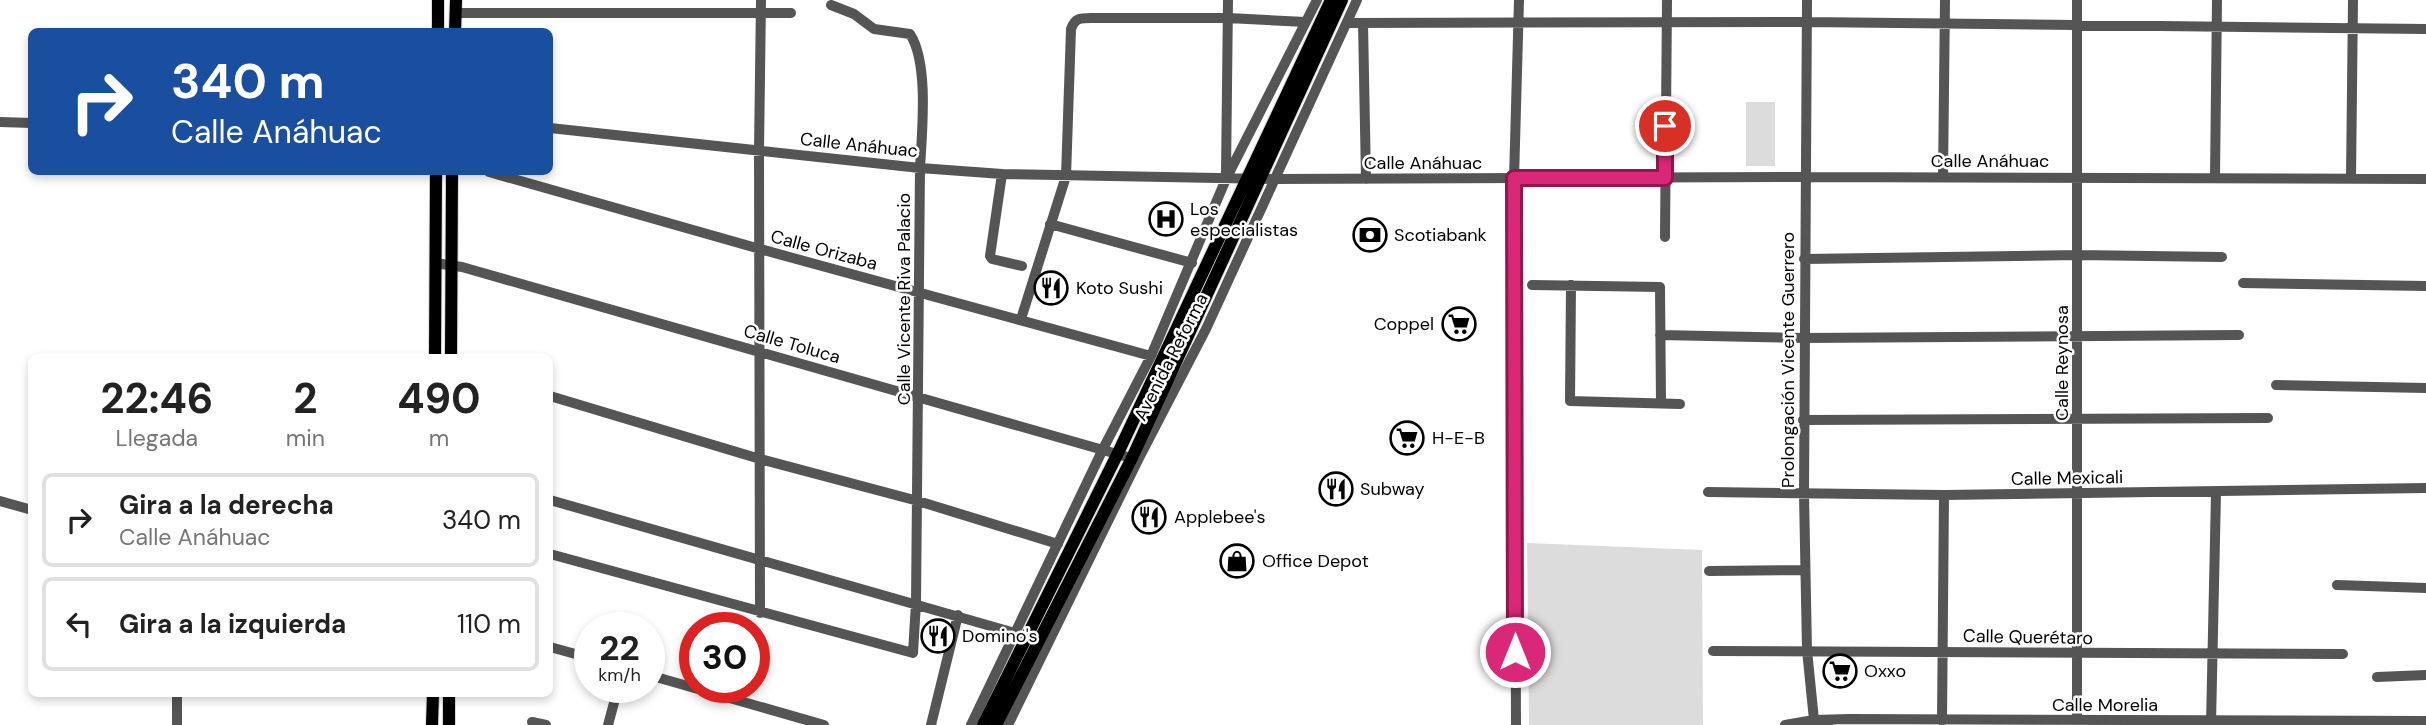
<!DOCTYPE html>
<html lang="es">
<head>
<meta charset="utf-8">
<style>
	body { margin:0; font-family:"DM Sans",sans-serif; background:#f6f6f6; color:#222; height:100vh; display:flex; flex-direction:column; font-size:26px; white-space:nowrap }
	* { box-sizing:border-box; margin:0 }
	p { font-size:23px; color:#767676 }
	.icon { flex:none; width:38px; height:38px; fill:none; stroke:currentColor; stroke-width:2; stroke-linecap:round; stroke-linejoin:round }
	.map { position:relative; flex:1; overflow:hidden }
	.drawer { position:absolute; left:28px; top:354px; width:525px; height:343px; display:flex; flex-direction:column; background:#fff; border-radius:10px; box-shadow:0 4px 10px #0003 }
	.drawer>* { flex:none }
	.top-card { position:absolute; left:28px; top:28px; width:525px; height:147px; border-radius:10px; box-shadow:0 4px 10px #0003; background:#1a4fa0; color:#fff; overflow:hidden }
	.speed { position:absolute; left:574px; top:612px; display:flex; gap:14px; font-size:35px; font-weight:700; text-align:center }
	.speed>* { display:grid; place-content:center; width:91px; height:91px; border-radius:50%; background:#fff; box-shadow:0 4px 10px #0003; line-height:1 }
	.speed small { font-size:18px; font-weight:400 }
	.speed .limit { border:10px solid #d22; background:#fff; color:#111 }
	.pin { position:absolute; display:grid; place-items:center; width:60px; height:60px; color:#fff; margin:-30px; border:4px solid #fff; border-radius:50%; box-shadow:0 2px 7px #0007 }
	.me { position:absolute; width:77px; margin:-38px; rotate:0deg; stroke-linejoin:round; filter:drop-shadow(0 0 5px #0008) }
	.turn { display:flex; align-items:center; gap:24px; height:147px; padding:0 28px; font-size:32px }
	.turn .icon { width:91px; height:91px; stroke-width:2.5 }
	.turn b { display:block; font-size:49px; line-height:60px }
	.eta { display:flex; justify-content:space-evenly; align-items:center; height:119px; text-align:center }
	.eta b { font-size:42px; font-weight:700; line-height:49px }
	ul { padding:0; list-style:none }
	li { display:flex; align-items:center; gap:21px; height:94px; margin:0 14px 10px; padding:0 14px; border:4px solid #e0e0e0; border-radius:10px }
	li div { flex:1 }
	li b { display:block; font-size:26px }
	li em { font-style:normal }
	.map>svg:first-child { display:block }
	.green { fill:#dcdcdc }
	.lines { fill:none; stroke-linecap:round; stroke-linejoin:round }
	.major-casing { stroke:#dbdbdb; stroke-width:14 }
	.minor { stroke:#555; stroke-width:10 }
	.major { stroke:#000; stroke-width:12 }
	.route-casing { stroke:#8e194d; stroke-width:18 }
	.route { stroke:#db2777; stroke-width:12 }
	.labels { text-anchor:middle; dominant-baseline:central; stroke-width:5; stroke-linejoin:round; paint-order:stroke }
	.street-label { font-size:18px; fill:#000; stroke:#fff }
	.poi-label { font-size:18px; fill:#000; stroke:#fff; text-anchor:start }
</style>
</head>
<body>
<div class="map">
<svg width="2426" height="725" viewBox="0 0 2426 725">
	<rect width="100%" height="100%" fill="#fff"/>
	<!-- green -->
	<path class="green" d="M1746 102H1775V166H1746Z
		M1527 543 1702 550 1703 725H1529Z"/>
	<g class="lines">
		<defs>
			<path id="major" d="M438 32V0
				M455 32 456 0
				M435 357 436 172
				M451 357 452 172
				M432 725 433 693
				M449 725V693
				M983 725 1118 453 1331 0
				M996 725 1132 458 1342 0"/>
		</defs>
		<!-- major casing -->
		<use href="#major" class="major-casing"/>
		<!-- minor -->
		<path class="minor" d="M1807 0 1804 494 1807 650 1814 720 1828 725
			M2077 0V725
			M455 13H791
			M1348 23 1807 22 2426 29
			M1363 23 1366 179
			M0 122 32 123
			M550 128 920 168 1002 174 1274 179 1805 177 2426 179
			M489 172 760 249 1151 356
			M1002 174 990 256 992 259 1022 266
			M1226 174 1228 0
			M1943 177 1945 0
			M2215 177 2217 0
			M2351 178 2353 0
			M1050 224 1192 263
			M1665 237 1667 0
			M1804 259 2077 255 2222 257
			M435 263 462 267 1138 460
			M2243 283 2426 286
			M1532 285 1660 287 1661 403
			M1571 285 1570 401 1680 404
			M1021 319 1066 176 1071 29C1075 18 1080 18 1091 18H1228L1305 22
			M1660 335 1803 338 2239 335
			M2276 385 2426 388
			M550 396 760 459 918 501 1058 544
			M1803 420 2268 418
			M1708 492 1944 495 2426 488
			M550 500 1015 633
			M0 501 32 510
			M550 554 913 653 916 603 920 168C922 132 929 63 910 34L874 29 854 14 831 5
			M1709 571 1805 570
			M2337 585 2426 588
			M760 613 759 150 761 0
			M550 647 590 658
			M1713 651 2343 654
			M649 675 824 725
			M2377 677 2426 675
			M1942 721 1944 495
			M532 722 546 725
			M2211 724 2216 493
			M177 725V693
			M608 725 618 688
			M931 725 958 615
			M971 725 1103 449 1151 356 1226 179 1317 0
			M1008 725 1138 460 1206 329 1357 0
			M1516 725 1514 179 1519 0
			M1785 725 1814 720 1849 719 2426 721"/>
		<!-- major -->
		<use href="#major" class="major"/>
	</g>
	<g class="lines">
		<defs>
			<path id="route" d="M1515 652 1514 178H1665V126"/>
		</defs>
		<!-- route casing -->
		<use href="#route" class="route-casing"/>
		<!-- route -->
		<use href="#route" class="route"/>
	</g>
	<!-- icons -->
	<defs>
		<symbol id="hospital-ring" viewBox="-11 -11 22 22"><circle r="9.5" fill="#fff" stroke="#000" stroke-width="1.5"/><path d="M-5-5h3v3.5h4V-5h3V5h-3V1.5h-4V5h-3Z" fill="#000"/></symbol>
		<symbol id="bank-ring" viewBox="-11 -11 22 22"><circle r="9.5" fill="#fff" stroke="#000" stroke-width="1.5"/><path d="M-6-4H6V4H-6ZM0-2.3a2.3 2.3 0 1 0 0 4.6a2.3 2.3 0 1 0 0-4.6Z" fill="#000"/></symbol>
		<symbol id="restaurant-ring" viewBox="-11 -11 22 22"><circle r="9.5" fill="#fff" stroke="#000" stroke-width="1.5"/><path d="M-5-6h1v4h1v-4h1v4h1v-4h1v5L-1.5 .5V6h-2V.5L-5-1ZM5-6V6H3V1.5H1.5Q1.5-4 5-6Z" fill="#000"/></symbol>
		<symbol id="supermarket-ring" viewBox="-11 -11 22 22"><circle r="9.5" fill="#fff" stroke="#000" stroke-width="1.5"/><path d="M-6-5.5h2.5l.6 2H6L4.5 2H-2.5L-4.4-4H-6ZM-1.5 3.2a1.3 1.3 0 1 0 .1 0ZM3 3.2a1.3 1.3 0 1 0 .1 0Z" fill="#000"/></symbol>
		<symbol id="shop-ring" viewBox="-11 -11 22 22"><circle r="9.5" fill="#fff" stroke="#000" stroke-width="1.5"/><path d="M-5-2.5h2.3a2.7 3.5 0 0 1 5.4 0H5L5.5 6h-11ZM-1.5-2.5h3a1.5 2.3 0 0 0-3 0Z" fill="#000"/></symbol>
	</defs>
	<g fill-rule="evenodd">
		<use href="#hospital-ring" x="1147" y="200" width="38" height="38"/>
		<use href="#bank-ring" x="1351" y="216" width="38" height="38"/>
		<use href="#restaurant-ring" x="1032" y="269" width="38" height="38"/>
		<use href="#supermarket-ring" x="1440" y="305" width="38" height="38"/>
		<use href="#supermarket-ring" x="1388" y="419" width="38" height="38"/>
		<use href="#restaurant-ring" x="1317" y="470" width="38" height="38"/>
		<use href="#restaurant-ring" x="1130" y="498" width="38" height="38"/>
		<use href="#shop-ring" x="1218" y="542" width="38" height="38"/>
		<use href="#restaurant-ring" x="919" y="617" width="38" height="38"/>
		<use href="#supermarket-ring" x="1821" y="652" width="38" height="38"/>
	</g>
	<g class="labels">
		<!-- street labels -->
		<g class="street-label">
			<text transform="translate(859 145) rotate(6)">Calle Anáhuac</text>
			<text x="1990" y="161">Calle Anáhuac</text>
			<text x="1423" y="163">Calle Anáhuac</text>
			<text transform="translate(824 250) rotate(15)">Calle Orizaba</text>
			<text transform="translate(904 299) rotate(-90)">Calle Vicente Riva Palacio</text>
			<text transform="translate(792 344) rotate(16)">Calle Toluca</text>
			<text transform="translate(1171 357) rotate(-63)">Avenida Reforma</text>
			<text transform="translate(1788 360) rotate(-90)">Prolongación Vicente Guerrero</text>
			<text transform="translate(2062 363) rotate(-90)">Calle Reynosa</text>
			<text transform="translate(2067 478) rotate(-1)">Calle Mexicali</text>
			<text transform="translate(2028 637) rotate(1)">Calle Querétaro</text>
			<text x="2105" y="705">Calle Morelia</text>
		</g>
		<!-- poi labels -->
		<g class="poi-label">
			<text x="1190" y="209">Los<tspan x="1190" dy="21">especialistas</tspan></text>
			<text x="1394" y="235">Scotiabank</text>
			<text x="1076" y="288">Koto Sushi</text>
			<text x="1434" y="324" text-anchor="end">Coppel</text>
			<text x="1432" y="438">H-E-B</text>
			<text x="1360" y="489">Subway</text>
			<text x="1174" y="517">Applebee's</text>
			<text x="1262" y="561">Office Depot</text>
			<text x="962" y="636">Domino's</text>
			<text x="1864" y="671">Oxxo</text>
		</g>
	</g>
</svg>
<div class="speed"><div>22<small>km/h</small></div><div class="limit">30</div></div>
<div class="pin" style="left:1665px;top:126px;background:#d93025"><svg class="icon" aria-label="arrive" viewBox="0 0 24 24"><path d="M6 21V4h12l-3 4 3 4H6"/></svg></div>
<svg class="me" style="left:1515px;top:652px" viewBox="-20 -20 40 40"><circle r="17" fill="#db2777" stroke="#fff" stroke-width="3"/><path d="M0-11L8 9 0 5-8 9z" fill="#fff"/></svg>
<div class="top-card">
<div class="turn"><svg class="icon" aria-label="right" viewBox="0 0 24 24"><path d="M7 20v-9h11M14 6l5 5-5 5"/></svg><div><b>340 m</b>Calle Anáhuac</div></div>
</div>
<section class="drawer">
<div class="eta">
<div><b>22:46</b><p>Llegada</p></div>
<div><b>2</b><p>min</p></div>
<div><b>490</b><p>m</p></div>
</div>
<ul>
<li><svg class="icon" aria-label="right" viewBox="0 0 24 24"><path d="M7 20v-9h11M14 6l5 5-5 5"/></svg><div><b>Gira a la derecha</b><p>Calle Anáhuac</p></div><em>340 m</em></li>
<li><svg class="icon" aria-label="left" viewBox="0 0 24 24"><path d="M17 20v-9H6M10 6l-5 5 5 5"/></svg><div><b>Gira a la izquierda</b></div><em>110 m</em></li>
</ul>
</section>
</div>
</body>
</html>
